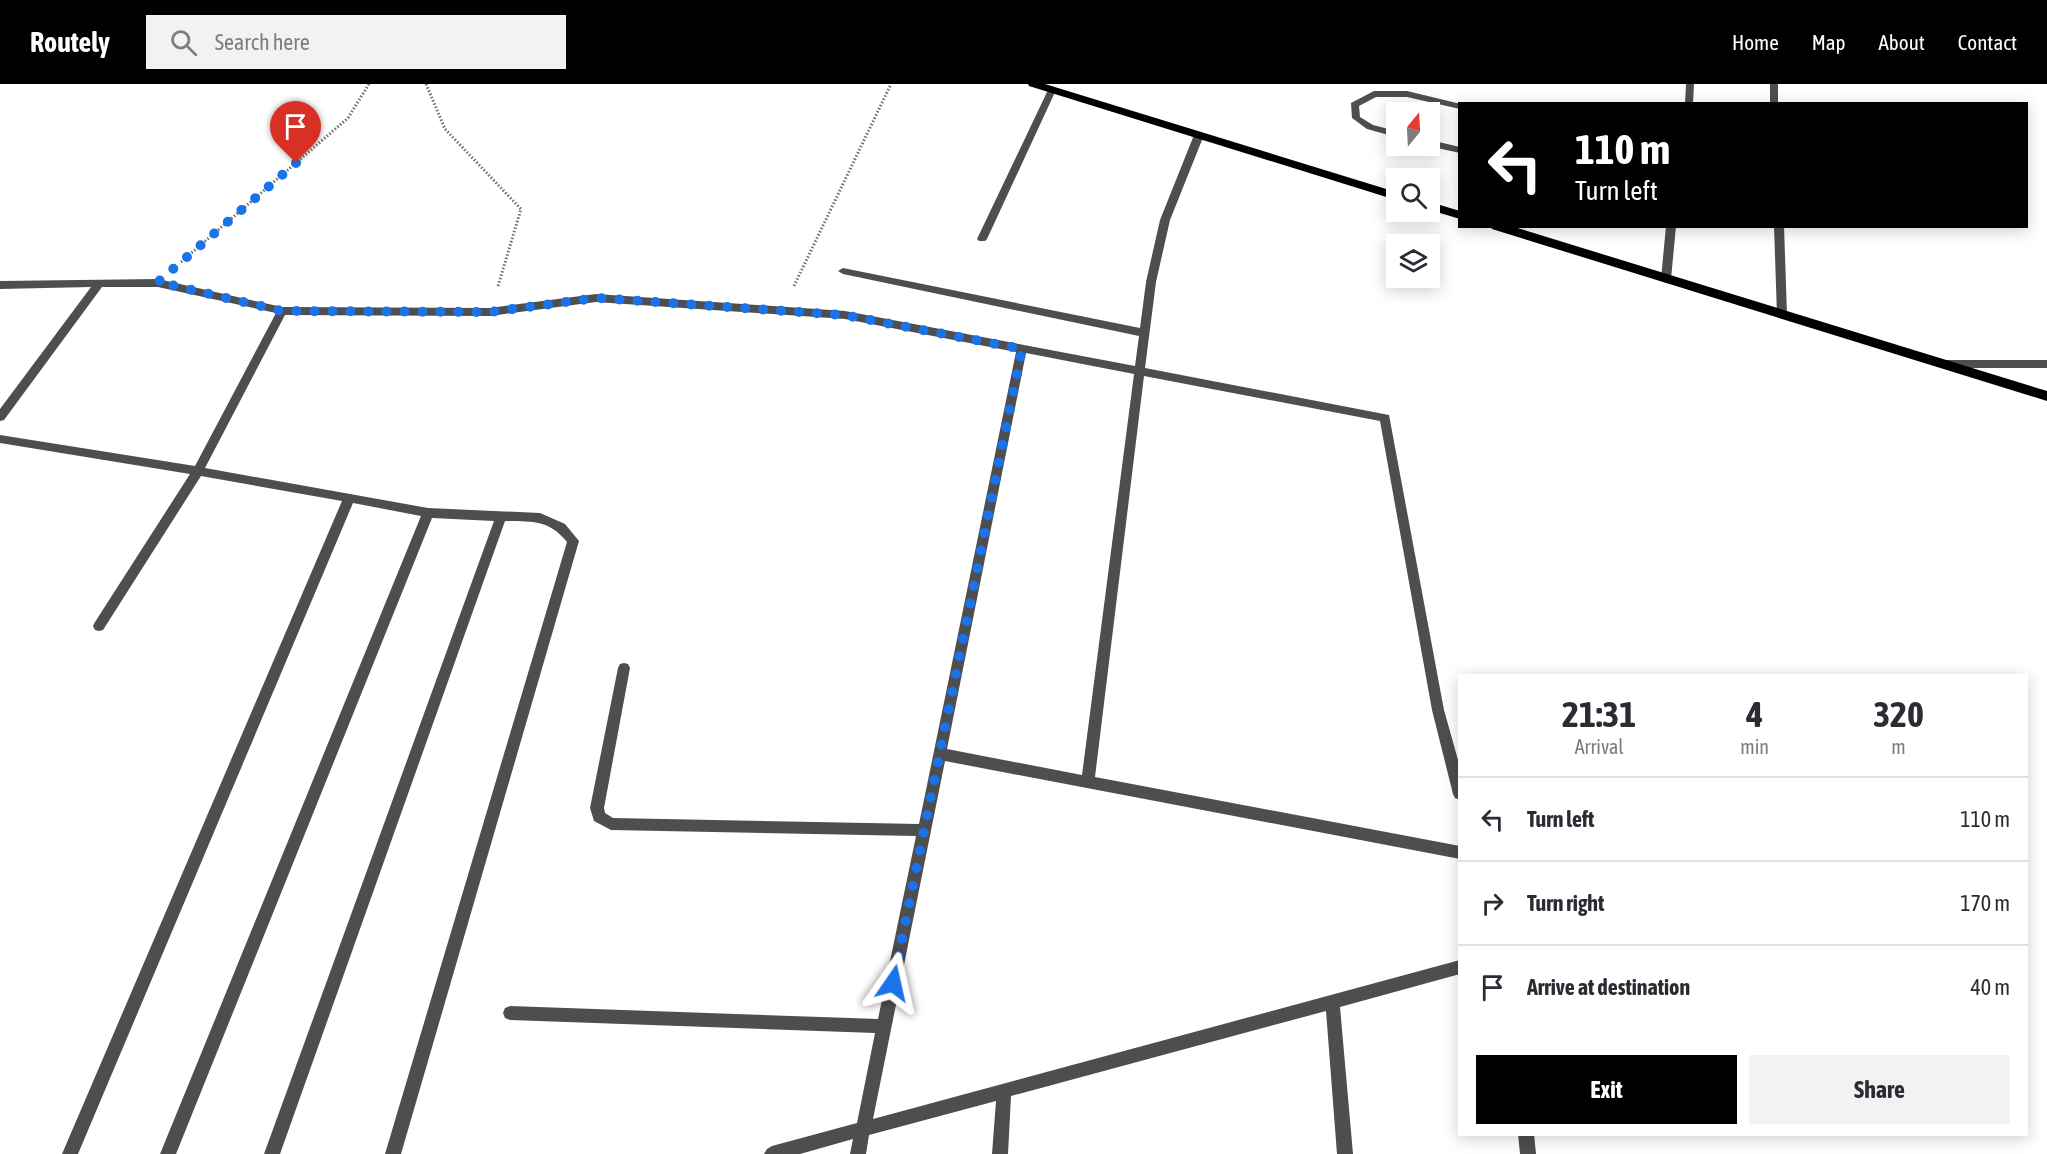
<!DOCTYPE html>
<html lang="en">
<head>
<meta charset="utf-8">
<style>
	body { margin:0; font-family:"Asap Condensed",sans-serif; background:#f2f2f3; color:#2b2b33; height:100vh; display:flex; flex-direction:column; font-size:22px; white-space:nowrap }
	* { box-sizing:border-box; margin:0 }
	p { font-size:20px; color:#7c7c81 }
	.icon { flex:none; width:33px; height:33px; fill:none; stroke:currentColor; stroke-width:2; stroke-linecap:round; stroke-linejoin:round }
	.map { position:relative; flex:1; overflow:hidden }
	.panel { position:absolute; left:1458px; top:590px; width:570px; height:462px; display:flex; flex-direction:column; background:#fff; border-radius:0px; box-shadow:0 3px 15px #0003 }
	.panel>* { flex:none }
	.hud { position:absolute; left:1458px; top:18px; width:570px; height:126px; border-radius:0px; box-shadow:0 3px 15px #0003; background:#000; color:#fff; overflow:hidden }
	.needle { width:39px; rotate:18deg }
	.tools { position:absolute; left:1386px; top:18px; display:grid; gap:12px }
	.tools a { display:grid; place-items:center; width:54px; height:54px; border-radius:0px; background:#fff; box-shadow:0 3px 15px #0003; font-size:30px }
	.pin { position:absolute; display:grid; place-items:center; width:51px; height:51px; color:#fff; margin:-62px -26px; border-radius:50% 50% 50% 0; rotate:-45deg; box-shadow:0 0 6px #0007 }
	.pin .icon { rotate:45deg }
	.me { position:absolute; width:66px; margin:-33px; rotate:11deg; stroke-linejoin:round; filter:drop-shadow(0 0 4px #0008) }
	.turn { display:flex; align-items:center; gap:21px; height:126px; padding:0 18px; font-size:27px }
	.turn .icon { width:78px; height:78px; stroke-width:2.5 }
	.turn b { display:block; font-size:42px; line-height:51px }
	.eta { display:flex; justify-content:space-evenly; align-items:center; height:102px; text-align:center }
	.eta b { font-size:36px; font-weight:700; line-height:42px }
	.primary-button { display:flex; gap:12px; margin-top:auto; padding:12px 18px }
	.primary-button a { flex:1; height:69px; border-radius:0px; background:#000; color:#fff; font-size:24px; font-weight:700; line-height:69px; text-align:center }
	.primary-button a+a { background:#f2f2f3; color:#2b2b33 }
	ul { padding:0; list-style:none }
	li { display:flex; align-items:center; gap:18px; height:84px; padding:0 18px; border-top:2px solid #e1e1e2 }
	li div { flex:1 }
	li b { display:block; font-size:22px }
	li em { font-style:normal }
	header { display:flex; align-items:center; gap:36px; box-sizing:border-box; height:84px; padding:0 30px; background:#000; color:#fff }
	header strong { font-size:28px }
	nav { display:flex; gap:33px; margin-inline-start:auto; font-size:21px }
	.search { width:420px; height:54px; background:#f2f2f3; display:flex; align-items:center; gap:15px; box-sizing:border-box; padding:0 21px; border-radius:0px; color:#7c7c81; font-size:22px }
	.map>svg:first-child { display:block }
	.lines { fill:none; stroke-linecap:round; stroke-linejoin:round }
	.path { stroke:#707070; stroke-width:3; stroke-dasharray:1.5 2; stroke-linecap:butt }
	.lane { fill:#4e4e4e; fill-rule:evenodd }
	.street { fill:#4e4e4e; fill-rule:evenodd }
	.primary { fill:#000; fill-rule:evenodd }
	.route { stroke:#1a73e8; stroke-width:10; stroke-dasharray:0 18 }
</style>
</head>
<body>
<header>
<strong>Routely</strong>
<div class="search"><svg class="icon" aria-label="search" viewBox="0 0 24 24"><circle cx="10" cy="10" r="6"/><path d="M15 15l6 6"/></svg>Search here</div>
<nav><a>Home</a><a>Map</a><a>About</a><a>Contact</a></nav>
</header>
<div class="map">
<svg width="2047" height="1070" viewBox="0 0 2047 1070">
	<rect width="100%" height="100%" fill="#fff"/>
	<g class="lines">
		<!-- path -->
		<path class="path" d="M426 0 445 45 521 125 498 202
			M181 178 348 34 369 0
			M794 202 891 0"/>
		<!-- lane -->
		<path class="lane" d="M1686 0H1694L1693 20H1685Z
			M1770 0H1778V20H1770Z
			M1407 7 1461 20H1460V25L1407 13H1376L1359 22 1360 33 1373 41 1396 47V53L1367 45 1352 34 1351 19 1374 7Z
			M1430 56 1460 63V69L1428 62Z
			M1666 142H1676L1671 195 1666 199 1661 195Z
			M1774 142H1784L1787 231 1782 235 1777 231Z"/>
		<!-- street -->
		<path class="street" d="M1052 3 1056 6 987 155 985 157H979L977 155 1048 6Z
			M1199 48 1204 51 1170 136 1156 198 1145 284 1389 331 1444 626 1460 683V716L1455 714 1453 710 1432 626 1380 337 1144 292 1095 693 1460 762V775L945 677 873 1035 1460 876V890L1340 923 1353 1070H1337L1326 927 1011 1012 1008 1070H992L996 1017 869 1051 866 1070H850L853 1055 800 1070H764L767 1065 772 1062 857 1039 875 949 510 936 505 934 503 929 505 924 510 922 878 935 916 752 611 746 594 737 590 724 618 584 620 580 624 579 628 580 630 584 604 724 605 729 613 734 919 740 1016 268 845 235 596 218 490 232 285 231 205 384 428 424 540 429 565 440 579 457 401 1070H385L567 458C548 435 533 438 505 437L280 1070H264L494 437 432 434 176 1070H160L421 432 353 419 78 1070H62L342 417 201 392 103 546 99 547 95 546 93 542 95 538 190 390 0 359V351L195 382 276 229 158 203H102L4 336 0 337V325L91 203 0 205V197L158 195 282 223 490 224 596 210 845 227 1135 282 1139 252 843 190 838 187 843 184 1140 244 1146 198 1160 136 1194 51ZM1026 269 1134 290 1082 691 947 665Z
			M1944 276H2047V284H1944L1939 280Z
			M1518 1050H1534L1536 1070H1520Z"/>
		<!-- primary -->
		<path class="primary" d="M1028 0H1045L1396 108V116L1029 2Z
			M1430 118 1460 127V135L1430 126Z
			M1490 142H1511L2047 307V317L1492 145Z"/>
	</g>
	<g class="lines">
		<!-- route -->
		<path class="route" d="M296 79 158 198 282 227 490 228 597 214 844 231 1022 265 893 899"/>
	</g>
</svg>
<div class="tools">
<a><svg class="needle" viewBox="-14 -14 28 28"><path d="M0-13l5 13h-10z" fill="#e53935"/><path d="M0 13l5-13h-10z" fill="#7c7c81"/></svg></a>
<a><svg class="icon" aria-label="search" viewBox="0 0 24 24"><circle cx="10" cy="10" r="6"/><path d="M15 15l6 6"/></svg></a>
<a><svg class="icon" aria-label="layers" viewBox="0 0 24 24"><path d="M12 4l9 5-9 5-9-5zM3 14l9 5 9-5"/></svg></a>
</div>
<div class="pin" style="left:296px;top:79px;background:#d93025"><svg class="icon" aria-label="arrive" viewBox="0 0 24 24"><path d="M6 21V4h12l-3 4 3 4H6"/></svg></div>
<svg class="me" style="left:893px;top:899px" viewBox="-20 -20 40 40"><path d="M0-17L14 15 0 8-14 15z" fill="#1a73e8" stroke="#fff" stroke-width="4"/></svg>
<div class="hud">
<div class="turn"><svg class="icon" aria-label="left" viewBox="0 0 24 24"><path d="M17 20v-9H6M10 6l-5 5 5 5"/></svg><div><b>110 m</b>Turn left</div></div>
</div>
<section class="panel">
<div class="eta">
<div><b>21:31</b><p>Arrival</p></div>
<div><b>4</b><p>min</p></div>
<div><b>320</b><p>m</p></div>
</div>
<ul>
<li><svg class="icon" aria-label="left" viewBox="0 0 24 24"><path d="M17 20v-9H6M10 6l-5 5 5 5"/></svg><div><b>Turn left</b></div><em>110 m</em></li>
<li><svg class="icon" aria-label="right" viewBox="0 0 24 24"><path d="M7 20v-9h11M14 6l5 5-5 5"/></svg><div><b>Turn right</b></div><em>170 m</em></li>
<li><svg class="icon" aria-label="arrive" viewBox="0 0 24 24"><path d="M6 21V4h12l-3 4 3 4H6"/></svg><div><b>Arrive at destination</b></div><em>40 m</em></li>
</ul>
<div class="primary-button"><a>Exit</a><a>Share</a></div>
</section>
</div>
</body>
</html>
